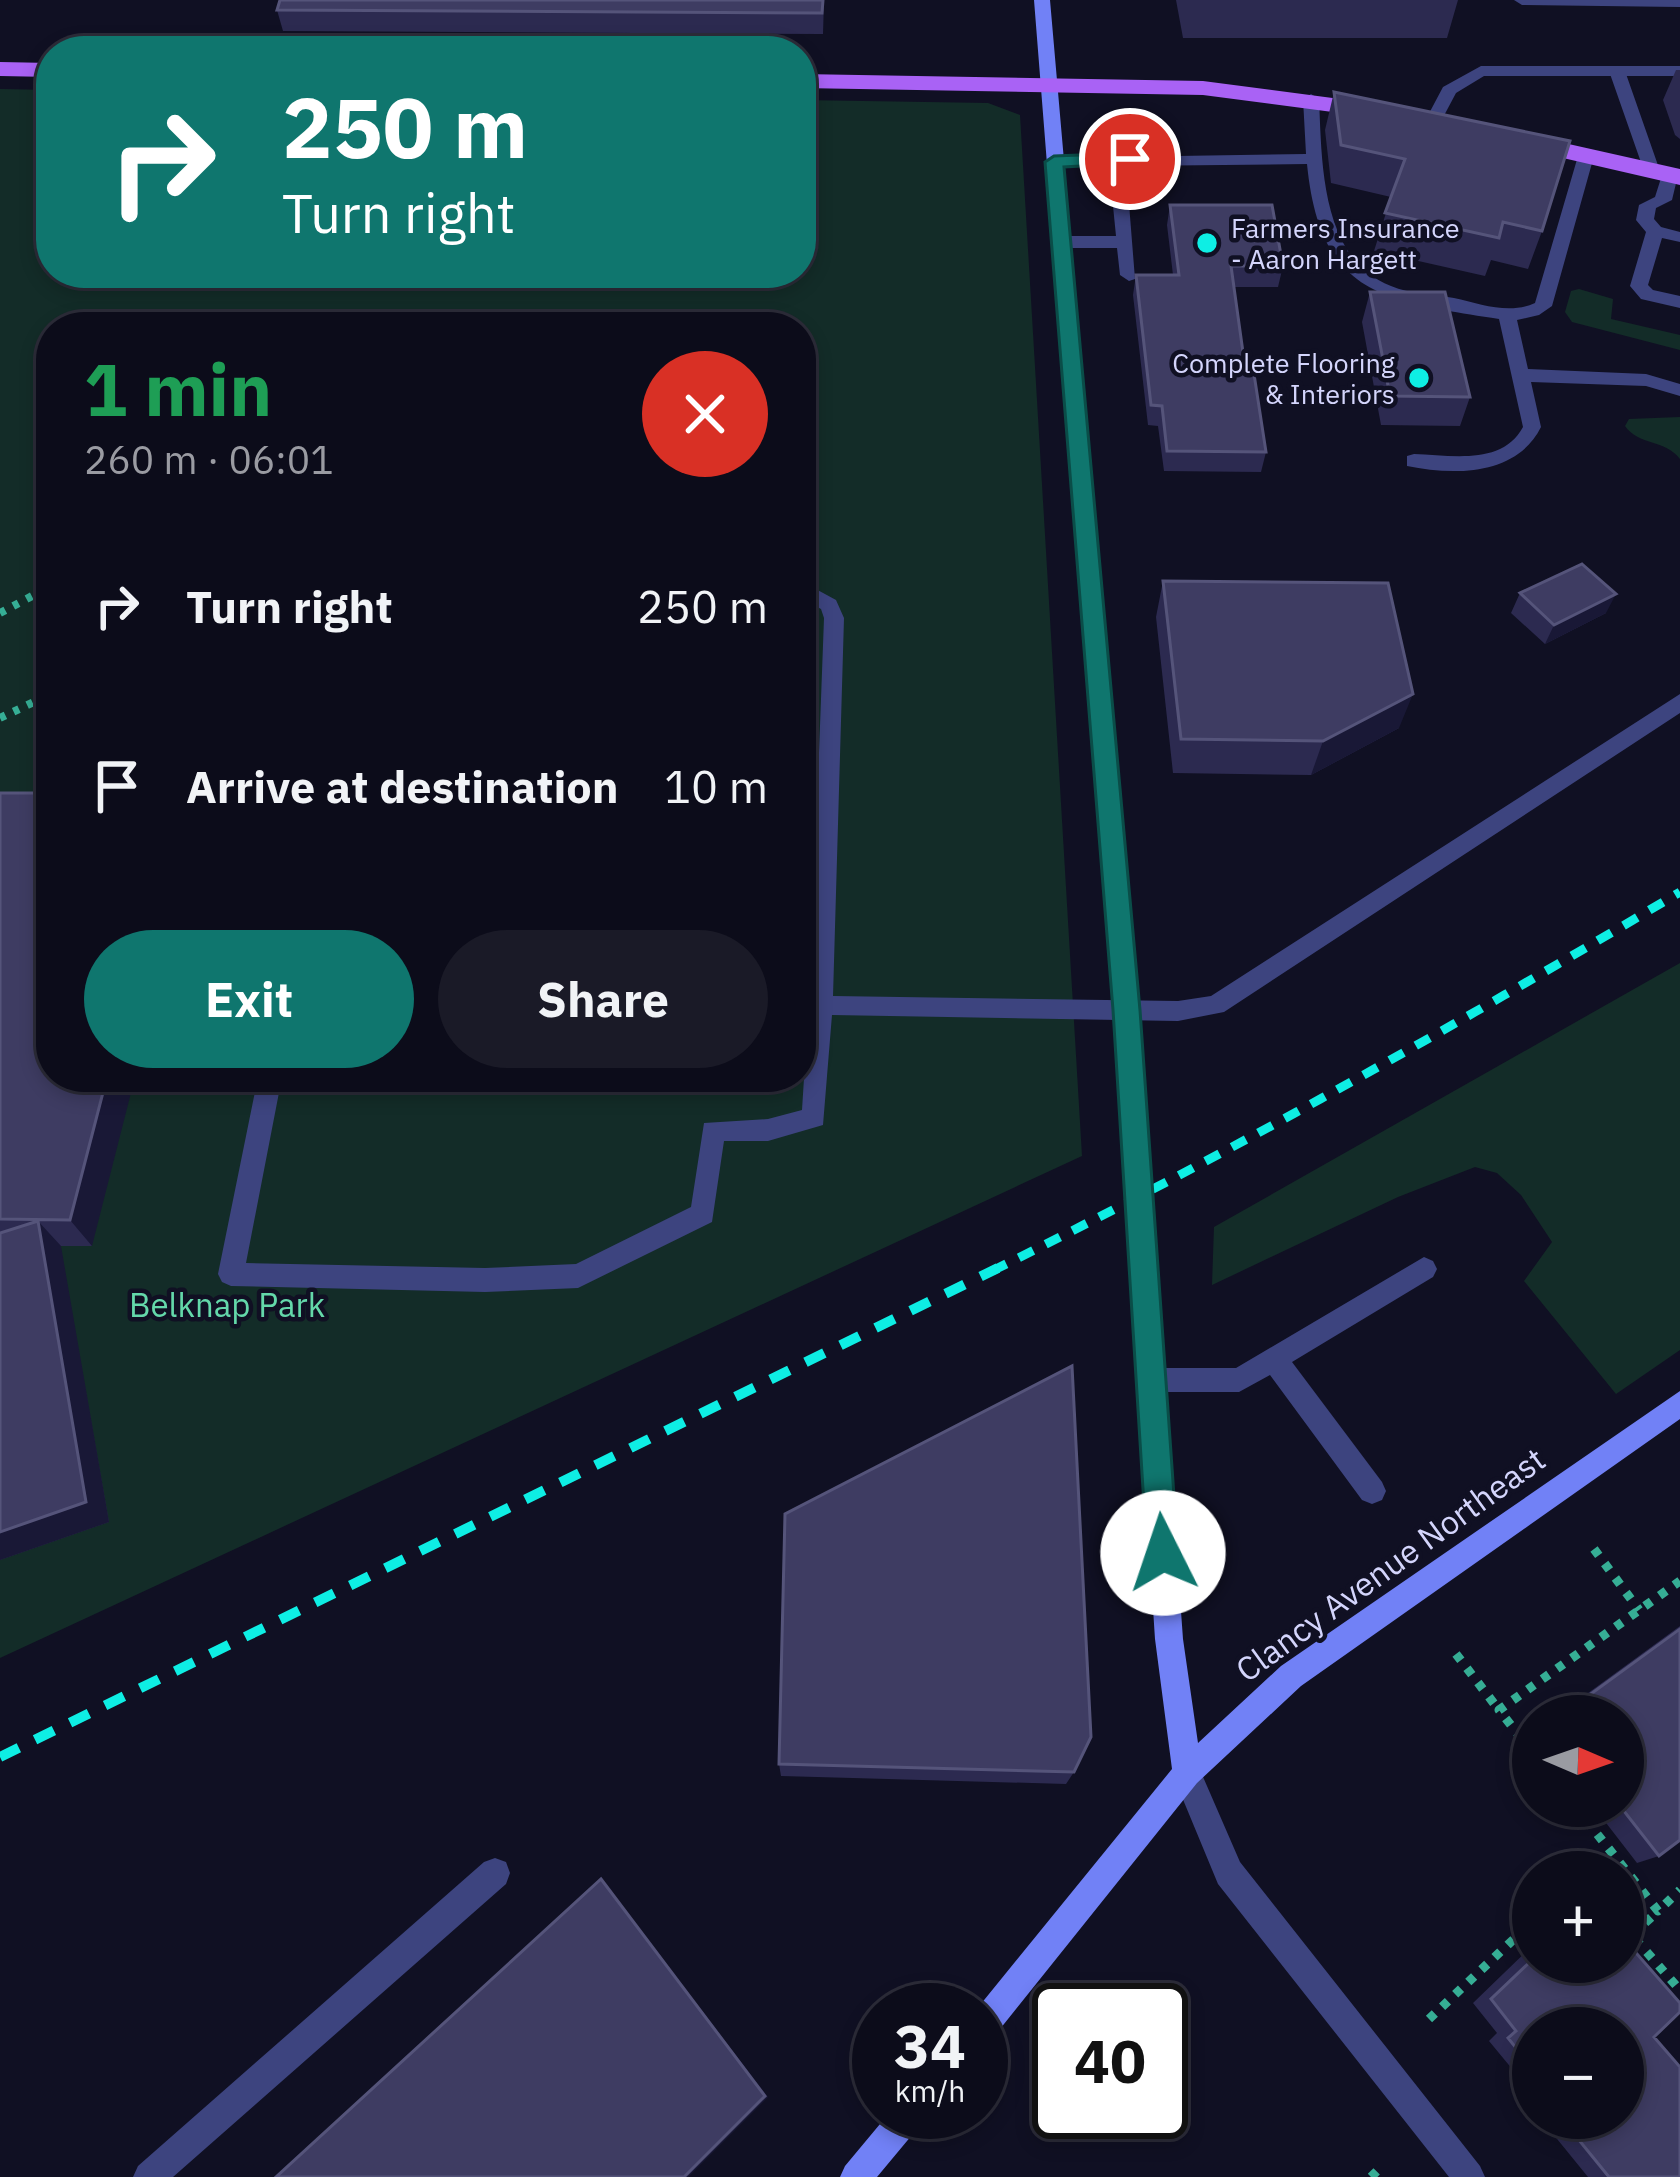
<!DOCTYPE html>
<html lang="en">
<head>
<meta charset="utf-8">
<style>
	body { margin:0; font-family:"IBM Plex Sans",sans-serif; background:#1a1a27; color:#f1f3f6; height:100vh; display:flex; flex-direction:column; font-size:45px; white-space:nowrap }
	* { box-sizing:border-box; margin:0 }
	p { font-size:39px; color:#9a9ba2 }
	.icon { flex:none; width:66px; height:66px; fill:none; stroke:currentColor; stroke-width:2; stroke-linecap:round; stroke-linejoin:round }
	.map { position:relative; flex:1; overflow:hidden }
	.drawer { position:absolute; left:36px; top:312px; width:780px; height:780px; display:flex; flex-direction:column; background:#0c0c1a; border-radius:48px; box-shadow:0 6px 18px #0003,0 0 0 3px #2c2c39 }
	.drawer>* { flex:none }
	.guide { position:absolute; left:36px; top:36px; width:780px; height:252px; border-radius:48px; box-shadow:0 6px 18px #0003,0 0 0 3px #2c2c39; background:#0f766e; color:#fff; overflow:hidden }
	.needle { width:78px; rotate:92deg }
	.tools { position:absolute; left:1512px; top:1695px; display:grid; gap:24px }
	.tools a { display:grid; place-items:center; width:132px; height:132px; border-radius:50%; background:#0c0c1a; box-shadow:0 6px 18px #0003,0 0 0 3px #2c2c39; font-size:60px }
	.speed { position:absolute; left:852px; top:1983px; display:flex; gap:24px; font-size:60px; font-weight:700; text-align:center }
	.speed>* { display:grid; place-content:center; width:156px; height:156px; border-radius:50%; background:#0c0c1a; box-shadow:0 6px 18px #0003,0 0 0 3px #2c2c39; line-height:1 }
	.speed small { font-size:30px; font-weight:400 }
	.speed .limit { border:6px solid #111; border-radius:18px; background:#fff; color:#111 }
	.pin { position:absolute; display:grid; place-items:center; width:102px; height:102px; color:#fff; margin:-51px; border:6px solid #fff; border-radius:50%; box-shadow:0 3px 12px #0007 }
	.me { position:absolute; width:132px; margin:-66px; rotate:356deg; stroke-linejoin:round; filter:drop-shadow(0 0 9px #0008) }
	.turn { display:flex; align-items:center; gap:42px; height:252px; padding:0 48px; font-size:54px }
	.turn .icon { width:156px; height:156px; stroke-width:2.5 }
	.turn b { display:block; font-size:84px; line-height:102px }
	.round { display:grid; place-items:center; flex:none; width:126px; height:126px; border-radius:63px; background:#1a1a27 }
	.summary { display:flex; align-items:center; justify-content:space-between; height:204px; padding:0 48px }
	h1 { font-size:72px; font-weight:700; line-height:90px; color:#1e9e55 }
	.primary-button { display:flex; gap:24px; margin-top:auto; padding:24px 48px }
	.primary-button a { flex:1; height:138px; border-radius:72px; background:#0f766e; color:#fff; font-size:48px; font-weight:700; line-height:138px; text-align:center }
	.primary-button a+a { background:#1a1a27; color:#f1f3f6 }
	ul { padding:0; list-style:none }
	li { display:flex; align-items:center; gap:36px; height:180px; padding:0 48px }
	li div { flex:1 }
	li b { display:block; font-size:45px }
	li em { font-style:normal }
	.map>svg:first-child { display:block }
	.green { fill:#132c28; fill-rule:evenodd }
	.lines { fill:none; stroke-linecap:round; stroke-linejoin:round }
	.path-far1 { stroke:#36ae95; stroke-width:8; stroke-dasharray:6 9; stroke-linecap:butt }
	.path { stroke:#36ae95; stroke-width:9; stroke-dasharray:8 10; stroke-linecap:butt }
	.lane { fill:#3d447f; fill-rule:evenodd }
	.street { fill:#3d447f; fill-rule:evenodd }
	.secondary { fill:#7181f6; fill-rule:evenodd }
	.primary { fill:#a962f5; fill-rule:evenodd }
	.rail-far1 { stroke:#0eeee4; stroke-width:9; stroke-dasharray:16 14; stroke-linecap:butt }
	.rail { stroke:#0eeee4; stroke-width:10; stroke-dasharray:21 18; stroke-linecap:butt }
	.wall { fill:#2c2a50 }
	.shaded-wall { fill:#191836 }
	.building { fill:#3e3c62; stroke:#55547a; stroke-width:3 }
	.route { fill:#0f766e; stroke:#0a4d48; stroke-width:3 }
	.poi-dot { fill:#0eeee4; stroke:#101023; stroke-width:4.5 }
	.labels { text-anchor:middle; dominant-baseline:central; stroke-width:9; stroke-linejoin:round; paint-order:stroke }
	.far-poi-label { font-size:27px; fill:#d4d5fc; stroke:#101023; text-anchor:start }
	.park-label { font-size:33px; fill:#64d8aa; stroke:#101023 }
	.street-label { font-size:33px; fill:#d4d5fc; stroke:#101023 }
</style>
</head>
<body>
<div class="map">
<svg width="1680" height="2177" viewBox="0 0 1680 2177">
	<rect width="100%" height="100%" fill="#101023"/>
	<!-- green -->
	<path class="green" d="M0 89 51 90V273H801V100L988 103 1020 115 1082 1156 0 1658ZM51 327H801V1077H51Z
		M1579 289 1613 299 1611 319 1680 335V350L1572 322 1565 312 1571 291Z
		M1680 417V459C1665 439 1639 446 1625 426L1629 419Z
		M1680 963V1350L1616 1394 1524 1281 1552 1242 1521 1195 1497 1173 1475 1167 1398 1197 1212 1285 1214 1227Z"/>
	<g class="lines">
		<!-- path-far1 -->
		<path class="path-far1" d="M0 613 51 586
			M0 718 51 694"/>
		<!-- path -->
		<path class="path" d="M1594 1549 1639 1610
			M1456 1654 1499 1710
			M1533 1753 1499 1710 1680 1581
			M1575 1806 1658 1911 1680 1890
			M1623 1925 1680 1990
			M1632 1935 1658 1911
			M1429 2019 1533 1921
			M1371 2177 1377 2171"/>
		<!-- lane -->
		<path class="lane" d="M1514 0H1680V7L1522 5Z
			M1617 66 1625 71 1660 171 1658 175 1644 171 1609 71Z
			M1311 94 1319 99C1322 161 1320 259 1391 286 1410 294 1433 294 1454 298 1481 304 1509 315 1535 303L1578 156 1592 152 1594 156 1552 306 1539 315 1517 320 1528 369 1646 374 1680 384V396L1646 386 1531 382 1541 427C1517 475 1456 476 1407 466V456L1414 454C1451 455 1502 466 1523 427L1499 319C1385 301 1320 297 1307 164L1126 166 1135 279 1129 281 1120 275 1117 248H1061L1052 242 1061 236H1116L1109 166 1054 167 1046 162 1048 158 1306 154 1303 99Z
			M1670 170 1678 175 1672 200 1656 208 1654 219 1661 227 1680 232V242L1662 238 1648 285 1653 290 1680 296V308L1641 299 1630 286 1646 232 1636 220 1639 205 1655 197 1662 175Z
			M801 581 836 600 844 618 833 996 1178 1001 1211 996 1680 694V713L1224 1012 1178 1021 832 1015 823 1125 768 1141H724L712 1222 578 1288 485 1292 231 1286 222 1282 218 1274 258 1077H282L246 1263 485 1268 576 1264 691 1207 704 1123 768 1119 802 1110 808 1015H801V995H810L824 618 821 609 801 598Z
			M1424 1257 1433 1261 1437 1269 1433 1277 1292 1362 1382 1482 1386 1491 1382 1500 1372 1504 1362 1500 1270 1375 1239 1392H1151L1142 1389 1138 1380 1142 1371 1151 1368H1236Z
			M495 1858 506 1862 510 1873 506 1884 173 2177H133L138 2166 484 1862Z"/>
		<!-- street -->
		<path class="street" d="M1481 66H1680V76H1484L1456 93 1439 125H1427L1425 121 1443 87Z
			M1187 1758 1197 1763 1240 1862 1480 2166 1485 2177H1449L1218 1884 1172 1773 1177 1763Z"/>
		<!-- secondary -->
		<path class="secondary" d="M1034 0H1050L1138 1010 1183 1639 1198 1743 1281 1666 1680 1391V1419L1301 1686 1197 1783 992 2039 981 2044V2010H976L1172 1769 1155 1639 1114 1010Z
			M890 2112H927L922 2123 877 2177H840L845 2166Z"/>
		<!-- primary -->
		<path class="primary" d="M0 62 51 63V77L0 76Z
			M801 74 1203 81 1378 104 1390 111 1378 118 1203 95 801 88Z
			M1520 133 1680 169V185L1511 146 1507 141 1511 136Z"/>
		<!-- rail-far1 -->
		<path class="rail-far1" d="M992 1271C1227 1155 1455 1026 1680 892"/>
		<!-- rail -->
		<path class="rail" d="M0 1757 998 1268"/>
	</g>
	<!-- wall -->
	<path class="wall" d="M824 0 823 34 283 31 277 10Z
		M1176 0H1458L1447 38H1183Z
		M1676 70H1680V139L1675 135 1663 100Z
		M1334 92 1542 231 1528 269 1491 260 1485 276 1374 251 1391 197 1331 183 1325 130Z
		M1170 205 1283 266 1278 287H1234L1246 374 1266 452 1261 472 1164 471 1158 426 1148 425 1133 295 1136 275H1173L1167 225Z
		M1370 292 1470 397 1460 426 1381 425 1362 322Z
		M1163 581 1399 728 1311 775 1173 773 1156 617Z
		M1520 593 1606 613 1545 644 1511 613Z
		M0 793 92 1246H60L109 1522 0 1560Z
		M1680 1626V1840L1659 1856 1637 1863 1593 1806H1623V1716L1558 1715Z
		M779 1764 1074 1772 1066 1784 781 1776Z
		M1533 1945V1962L1654 2037 1680 2177H1588L1540 2118H1623L1533 2028V2109L1525 2100 1532 2093 1489 2041 1497 2033 1473 2003Z"/>
	<!-- shaded-wall -->
	<path class="shaded-wall" d="M1616 594 1606 613 1545 644 1554 625Z
		M1413 694 1399 728 1311 775 1323 741Z
		M107 1077H135L92 1246 70 1220Z
		M38 1221 61 1246 109 1522 0 1560V1532Z
		M601 1879 768 2097 688 2177H684Z"/>
	<!-- building -->
	<path class="building" d="M280 0H823L822 13 277 10Z
		M1334 92 1570 141 1542 231 1503 222 1499 238 1385 213 1405 159 1341 145Z
		M1170 205H1272L1283 266H1231L1246 374H1254L1266 452 1167 451 1162 406 1151 405 1136 275H1179Z
		M1370 292H1445L1470 397 1390 396Z
		M1582 564 1616 594 1554 625 1520 593Z
		M1163 581 1388 583 1413 694 1323 741 1181 739Z
		M0 793H51V1077H107L70 1220 0 1219Z
		M38 1221 86 1502 0 1532V1233Z
		M1072 1366 1091 1737 1074 1772 779 1764 785 1514Z
		M1680 1629V1840L1659 1856 1620 1806H1623V1716H1576L1583 1711 1577 1704Z
		M601 1879 765 2096 684 2177H276Z
		M1623 1938 1680 2003V2012L1654 2037 1680 2067V2177H1609L1561 2118H1623V2028H1533V2069L1508 2038 1516 2031 1491 1999 1533 1959V1962H1623Z"/>
	<!-- route -->
	<path class="route" d="M1130 153 1136 155V163L1064 167 1140 1010 1178 1553 1174 1564 1163 1568 1152 1564 1147 1553 1113 1010 1045 162 1054 156Z"/>
	<!-- markers -->
	<g class="poi-dot">
		<circle cx="1207" cy="243" r="12"/>
		<circle cx="1419" cy="378" r="12"/>
	</g>
	<g class="labels">
		<!-- far-poi labels -->
		<g class="far-poi-label">
			<text x="1231" y="227">Farmers Insurance<tspan x="1231" dy="31">- Aaron Hargett</tspan></text>
			<text x="1395" y="362" text-anchor="end">Complete Flooring<tspan x="1395" dy="31">&amp; Interiors</tspan></text>
		</g>
		<!-- park labels -->
		<g class="park-label">
			<text x="227" y="1304">Belknap Park</text>
		</g>
		<!-- street labels -->
		<g class="street-label">
			<text transform="translate(1390 1564) rotate(-36)">Clancy Avenue Northeast</text>
		</g>
	</g>
</svg>
<div class="tools">
<a><svg class="needle" viewBox="-14 -14 28 28"><path d="M0-13l5 13h-10z" fill="#e53935"/><path d="M0 13l5-13h-10z" fill="#9a9ba2"/></svg></a>
<a>+</a>
<a>−</a>
</div>
<div class="speed"><div>34<small>km/h</small></div><div class="limit">40</div></div>
<div class="pin" style="left:1130px;top:159px;background:#d93025"><svg class="icon" aria-label="arrive" viewBox="0 0 24 24"><path d="M6 21V4h12l-3 4 3 4H6"/></svg></div>
<svg class="me" style="left:1163px;top:1553px" viewBox="-20 -20 40 40"><circle r="19" fill="#fff"/><path d="M0-13L10 11 0 6-10 11z" fill="#0f766e"/></svg>
<div class="guide">
<div class="turn"><svg class="icon" aria-label="right" viewBox="0 0 24 24"><path d="M7 20v-9h11M14 6l5 5-5 5"/></svg><div><b>250 m</b>Turn right</div></div>
</div>
<section class="drawer">
<div class="summary"><div><h1>1 min</h1><p>260 m · 06:01</p></div><a class="round" style="background:#d93025;color:#fff"><svg class="icon" aria-label="close" viewBox="0 0 24 24"><path d="M6 6l12 12M18 6L6 18"/></svg></a></div>
<ul>
<li><svg class="icon" aria-label="right" viewBox="0 0 24 24"><path d="M7 20v-9h11M14 6l5 5-5 5"/></svg><div><b>Turn right</b></div><em>250 m</em></li>
<li><svg class="icon" aria-label="arrive" viewBox="0 0 24 24"><path d="M6 21V4h12l-3 4 3 4H6"/></svg><div><b>Arrive at destination</b></div><em>10 m</em></li>
</ul>
<div class="primary-button"><a>Exit</a><a>Share</a></div>
</section>
</div>
</body>
</html>
